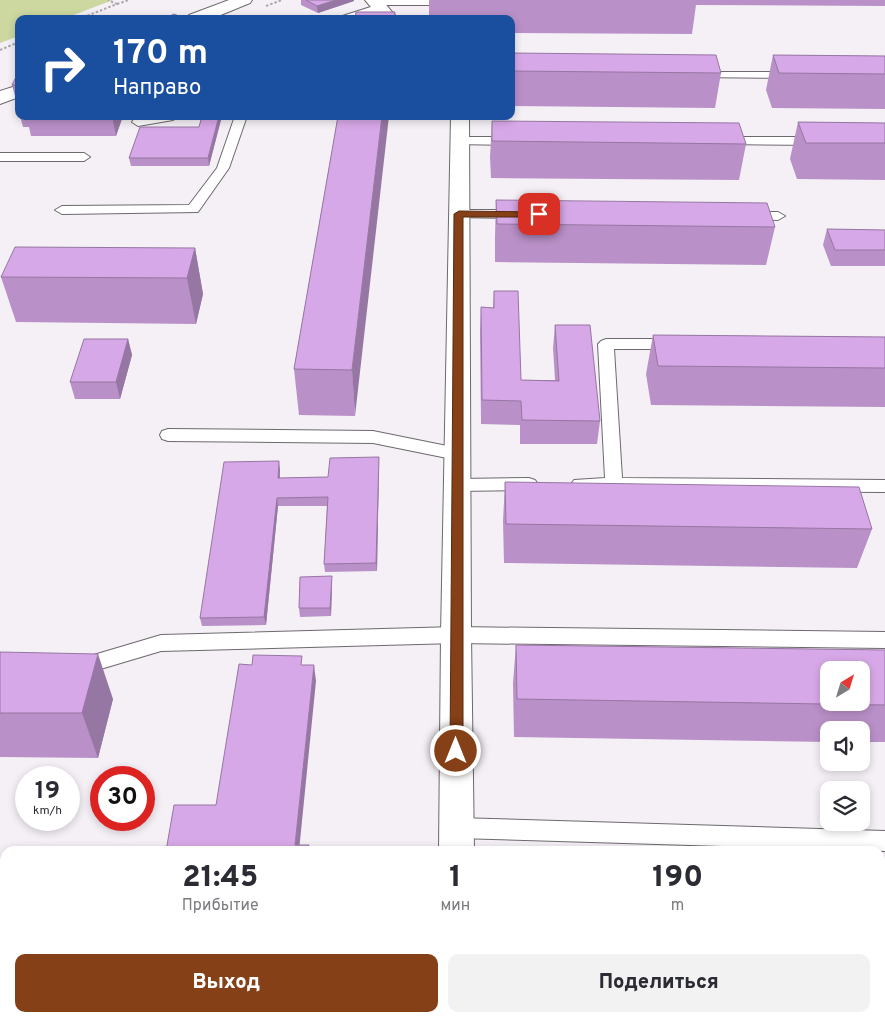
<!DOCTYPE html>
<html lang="ru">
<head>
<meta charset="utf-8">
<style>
	body { margin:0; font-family:Overpass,sans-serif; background:#f2f2f3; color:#2b2b33; height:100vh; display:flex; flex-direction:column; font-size:19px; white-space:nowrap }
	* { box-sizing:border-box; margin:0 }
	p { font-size:16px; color:#7c7c81 }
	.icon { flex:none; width:28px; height:28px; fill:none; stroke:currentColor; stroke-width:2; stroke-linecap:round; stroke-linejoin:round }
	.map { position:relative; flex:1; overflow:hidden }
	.panel { position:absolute; left:0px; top:846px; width:885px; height:176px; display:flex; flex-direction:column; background:#fff; border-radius:15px 15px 0 0; box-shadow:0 2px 8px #0003 }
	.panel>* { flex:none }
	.guide { position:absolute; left:15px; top:15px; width:500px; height:105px; border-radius:10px; box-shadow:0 2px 8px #0003; background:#1a4fa0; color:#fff; overflow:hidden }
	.needle { width:32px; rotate:38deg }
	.tools { position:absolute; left:820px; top:661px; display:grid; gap:10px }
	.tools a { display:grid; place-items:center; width:50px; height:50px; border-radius:10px; background:#fff; box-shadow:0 2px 8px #0003; font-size:25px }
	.speed { position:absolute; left:15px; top:766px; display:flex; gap:10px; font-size:25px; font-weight:700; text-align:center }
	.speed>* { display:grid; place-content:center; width:65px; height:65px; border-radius:50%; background:#fff; box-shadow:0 2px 8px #0003; line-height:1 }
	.speed small { font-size:12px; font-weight:400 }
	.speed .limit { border:8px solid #d22; background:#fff; color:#111 }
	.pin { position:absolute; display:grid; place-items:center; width:42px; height:42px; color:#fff; margin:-21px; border-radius:10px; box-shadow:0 2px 8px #0006 }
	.me { position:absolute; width:55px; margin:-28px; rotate:0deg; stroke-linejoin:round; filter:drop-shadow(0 0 4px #0008) }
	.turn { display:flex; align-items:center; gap:18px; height:105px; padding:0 15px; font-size:22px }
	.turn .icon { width:65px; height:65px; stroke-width:2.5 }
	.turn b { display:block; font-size:35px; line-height:42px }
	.eta { display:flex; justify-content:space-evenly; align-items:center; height:85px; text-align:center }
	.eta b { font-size:30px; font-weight:800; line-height:35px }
	.button { display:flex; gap:10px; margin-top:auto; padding:10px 15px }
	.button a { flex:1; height:58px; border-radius:10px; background:#854017; color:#fff; font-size:20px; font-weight:800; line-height:58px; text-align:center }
	.button a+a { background:#f2f2f3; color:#2b2b33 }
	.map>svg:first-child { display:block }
	.green { fill:#ccd89f }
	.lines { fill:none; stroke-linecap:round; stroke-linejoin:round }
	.service-casing { stroke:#6d696e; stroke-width:2 }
	.minor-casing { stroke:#6d696e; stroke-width:2 }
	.secondary-casing { stroke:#6d696e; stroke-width:2 }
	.path-far1 { stroke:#aba8ac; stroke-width:2; stroke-dasharray:2.5 2; stroke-linecap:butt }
	.path { stroke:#aba8ac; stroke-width:4; stroke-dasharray:5 3; stroke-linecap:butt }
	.service { fill:#fff; fill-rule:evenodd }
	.minor { fill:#fff; fill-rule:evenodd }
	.secondary { fill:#fff; fill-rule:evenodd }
	.wall { fill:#b990c7 }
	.shaded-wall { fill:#9676a2 }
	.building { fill:#d7a8e7; stroke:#9676a2; fill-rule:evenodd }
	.route { fill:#854017; stroke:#562a0f }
</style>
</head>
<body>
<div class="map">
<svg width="885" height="1022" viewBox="0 0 885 1022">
	<rect width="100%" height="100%" fill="#f4f0f6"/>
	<!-- green -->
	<path class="green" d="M0 0H113L63 19H19V36L0 43Z"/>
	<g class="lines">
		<defs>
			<path id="service" d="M370 0H455L456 2 451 5H379L383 8 382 10 351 19H333L377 5 370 4Z
				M697 72H793L799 75 793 78 693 77 691 75 693 73Z
				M151 116H179L173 120 138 126 132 122 134 119Z
				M235 116H247L229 168 198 212 62 214 55 210 62 206 189 205 217 168Z
				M460 137H514L520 141 514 145 456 144 454 141 456 138Z
				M723 137H817L823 141 817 145 719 144 717 141 719 138Z
				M0 153H84L90 157 84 161H0Z
				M459 210H518L525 214 518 218 454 217 452 214Z
				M749 212H778L785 216 778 220 744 219 742 216 744 213Z
				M606 339H674L679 341 682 344 679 347 674 349H614L622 478 885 480V492L580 490 574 488 571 484 574 480 605 478 598 344 601 341Z
				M168 429 373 431 457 448 463 450 465 454 463 458 457 460 373 443 168 441 162 439 160 435 162 431Z
				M529 478 535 480 538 484 535 488 529 490 457 491 451 489 448 485 451 481 457 479Z
				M456 627 885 632V648L456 643 161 651 77 676 70 674 67 668 70 662 161 635Z
				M457 818 885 831V851L457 838 449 835 446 828 449 821Z"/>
			<path id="minor" d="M365 0H382L398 19H381Z
				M451 116H469L471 635 474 851H439L441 635Z
				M438 1018H476V1022H438Z"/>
			<path id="secondary" d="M229 0H252L250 3 211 19H187L189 15Z
				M19 85V97L0 104V91Z"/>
		</defs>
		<!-- service casing -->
		<use href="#service" class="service-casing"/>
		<!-- minor casing -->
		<use href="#minor" class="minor-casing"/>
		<!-- secondary casing -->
		<use href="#secondary" class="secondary-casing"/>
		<!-- path-far1 -->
		<path class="path-far1" d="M117 4 129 0
			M266 6 282 0
			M79 19 117 4 108 0
			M0 50 19 42"/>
		<!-- path -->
		<path class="path" d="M0 906H5"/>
		<!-- service -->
		<use href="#service" class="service"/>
		<!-- minor -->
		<use href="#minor" class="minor"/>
		<!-- secondary -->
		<use href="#secondary" class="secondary"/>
	</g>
	<!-- wall -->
	<path class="wall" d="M301 0H354V1L318 13 301 5Z
		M429 0H885V6L696 5 692 34 511 33V19H429Z
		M511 53 721 73 715 108 511 106Z
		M773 55 885 56V109L772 108 766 90Z
		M19 74V111L12 85Z
		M20 116H123L116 136H31L29 127H23Z
		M202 116H222L209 166H131L129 158 199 127Z
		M338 116 355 416 299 415 294 369Z
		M492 121 746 144 739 180 491 178 490 157Z
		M798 122 885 123V180L797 179 790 159Z
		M496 200 775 227 766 265 495 262V237Z
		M827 229 885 230V266H831L823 245Z
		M195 248 203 294 196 324 16 322 1 277Z
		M494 291 521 380H555L553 348 555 325 600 421 597 444H520V425L481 424 480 331 481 307 493 308Z
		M653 335 885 337V407L651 405 646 374Z
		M128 339 132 355 120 399H75L70 382Z
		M379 457 377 571 325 572 324 564 327 506H278L266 625 202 626 200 618 280 470V478L328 477Z
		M505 482 872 529 857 568 504 563 503 521Z
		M332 584 331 616 300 617 299 608Z
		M516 645 885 650V742H861V730H829V742L514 737 513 683Z
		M0 652 113 699 98 758 0 757Z
		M880 870H885V976H880Z"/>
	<!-- shaded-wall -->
	<path class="shaded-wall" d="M336 0H354V1L318 13 317 6Z
		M112 116H123L116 136Z
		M219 116H222L209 166 208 158Z
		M382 116H389L355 416 352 370Z
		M195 248 203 294 196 324 187 278Z
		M128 339 132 355 120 399 116 382Z
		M379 457V465L377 571 376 563Z
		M279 461 280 470 279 486 278 478Z
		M277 498 278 506 266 625 264 617Z
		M332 576V584L331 616 330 608Z
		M98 654 113 699 98 758 82 713Z
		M314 665 316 681 299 851 295 845Z"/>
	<!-- building -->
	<path class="building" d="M306 0H336L317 6Z
		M356 12H395L394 19H355Z
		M174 14 186 19H163Z
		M511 53 716 55 721 73 511 71Z
		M773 55 885 56V74L779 73Z
		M19 74V85H12L17 75Z
		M202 116H219L208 158H129L140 127H199Z
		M338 116H382L352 370 294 369Z
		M492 121 739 123 746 144 492 141Z
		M798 122 885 123V143H806Z
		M496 200 767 203 775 227 497 224Z
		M827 229 885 230V250H835Z
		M15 247 195 248 187 278 1 277Z
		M494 291H518L521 380 559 381 555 325H590L600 421 522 420 521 401 482 400 481 307 494 308Z
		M653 335 885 337V368L658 366Z
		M84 339H128L116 382H70Z
		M379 457 376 563 324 564 328 497 277 498 264 617 200 618 224 462 279 461 278 478 328 477 330 458Z
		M505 482 859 487 872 529 506 524Z
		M332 576 330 608H299L300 577Z
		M516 645 885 650V705L517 699ZM829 670H861V702H829Z
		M0 652 98 654 82 713H0Z
		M253 655 302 656 301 665H314L295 845H309L308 851H166L174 805H216L239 664 252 665Z
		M880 870H885V943H880Z"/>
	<!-- route -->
	<path class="route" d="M459 211 539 212 543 214 539 217H463V751L461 755 456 757 452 755 450 751 454 214Z"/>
</svg>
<div class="tools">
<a><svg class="needle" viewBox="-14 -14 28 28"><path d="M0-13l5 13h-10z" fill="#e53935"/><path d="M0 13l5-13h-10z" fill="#7c7c81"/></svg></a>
<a><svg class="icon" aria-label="sound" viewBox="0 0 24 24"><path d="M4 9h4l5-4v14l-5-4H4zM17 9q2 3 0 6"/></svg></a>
<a><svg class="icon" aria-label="layers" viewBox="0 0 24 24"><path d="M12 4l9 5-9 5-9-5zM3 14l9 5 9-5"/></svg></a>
</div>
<div class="speed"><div>19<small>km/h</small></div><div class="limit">30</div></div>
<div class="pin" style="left:539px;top:214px;background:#d93025"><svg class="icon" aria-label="arrive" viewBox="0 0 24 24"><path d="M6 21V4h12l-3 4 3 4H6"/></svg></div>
<svg class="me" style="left:456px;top:751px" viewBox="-20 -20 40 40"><circle r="17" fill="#854017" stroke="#fff" stroke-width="3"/><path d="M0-11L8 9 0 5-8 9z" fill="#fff"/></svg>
<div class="guide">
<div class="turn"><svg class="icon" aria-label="right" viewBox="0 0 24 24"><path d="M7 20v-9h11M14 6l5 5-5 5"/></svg><div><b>170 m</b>Направо</div></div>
</div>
<section class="panel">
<div class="eta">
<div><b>21:45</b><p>Прибытие</p></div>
<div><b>1</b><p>мин</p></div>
<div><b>190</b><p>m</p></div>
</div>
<div class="button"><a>Выход</a><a>Поделиться</a></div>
</section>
</div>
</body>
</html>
